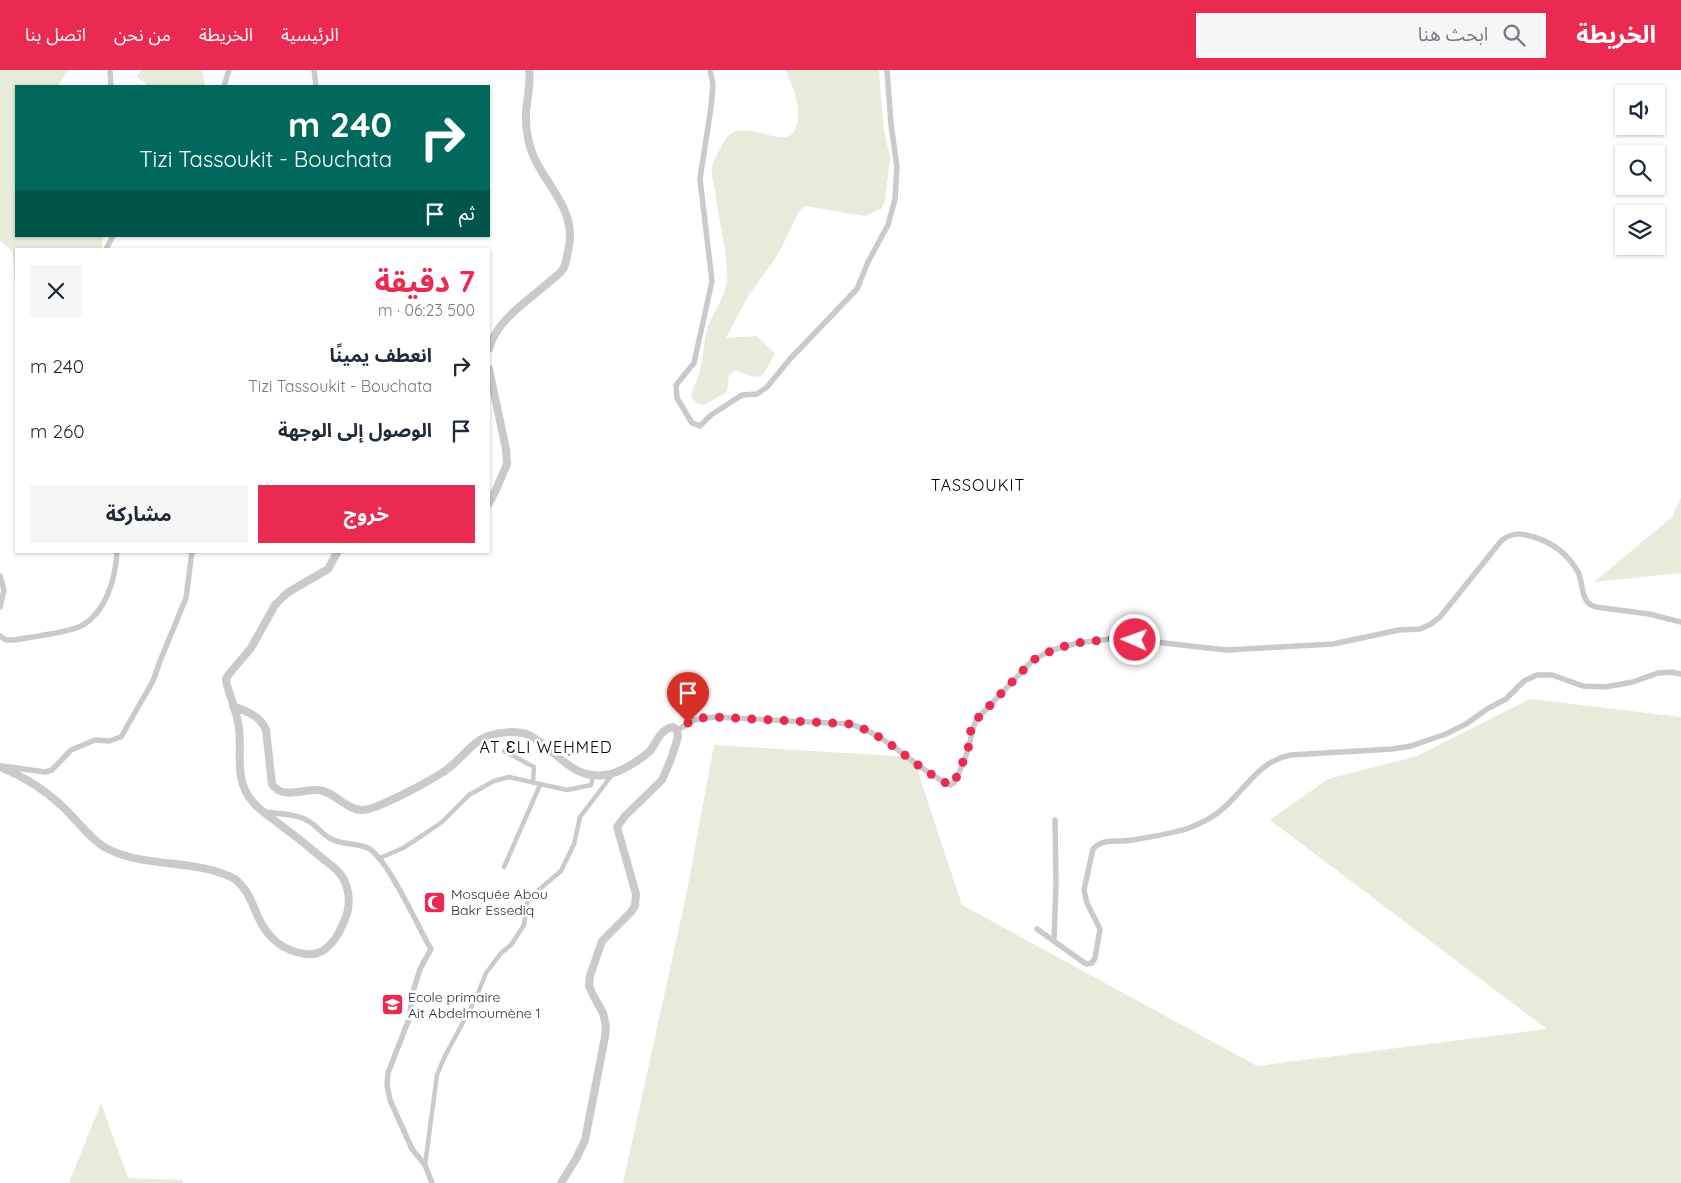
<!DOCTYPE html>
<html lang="ar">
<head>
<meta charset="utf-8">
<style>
	body { margin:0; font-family:Quicksand,"Noto Sans Arabic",sans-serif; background:#f6f6f7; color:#1f2937; direction:rtl; height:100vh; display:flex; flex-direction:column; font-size:19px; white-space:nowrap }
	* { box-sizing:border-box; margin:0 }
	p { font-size:16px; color:#747a83 }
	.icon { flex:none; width:28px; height:28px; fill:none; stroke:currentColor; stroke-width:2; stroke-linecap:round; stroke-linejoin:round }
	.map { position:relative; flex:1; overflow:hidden; direction:ltr }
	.side { position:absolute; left:15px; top:178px; width:475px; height:305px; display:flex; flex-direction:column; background:#fff; border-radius:0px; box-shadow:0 1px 4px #0004; direction:rtl }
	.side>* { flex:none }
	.banner { position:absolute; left:15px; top:15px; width:475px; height:152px; border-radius:0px; box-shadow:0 1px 4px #0004; direction:rtl; background:#00695c; color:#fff; overflow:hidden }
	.tools { position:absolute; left:1615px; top:15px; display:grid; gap:10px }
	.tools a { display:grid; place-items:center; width:50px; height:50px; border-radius:0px; background:#fff; box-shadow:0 1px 4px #0004; font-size:25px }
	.pin { position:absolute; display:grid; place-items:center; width:42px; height:42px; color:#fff; margin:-51px -21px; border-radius:50% 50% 50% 0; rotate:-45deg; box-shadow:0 0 5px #0007 }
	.pin .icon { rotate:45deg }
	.me { position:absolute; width:55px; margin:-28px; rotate:272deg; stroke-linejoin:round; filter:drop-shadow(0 0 4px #0008) }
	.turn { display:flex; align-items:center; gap:18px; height:105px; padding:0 15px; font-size:22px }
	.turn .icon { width:65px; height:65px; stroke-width:2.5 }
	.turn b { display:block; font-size:35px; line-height:42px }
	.then { display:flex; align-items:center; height:48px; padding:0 15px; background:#0003; gap:10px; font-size:19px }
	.round { display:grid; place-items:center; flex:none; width:52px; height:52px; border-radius:0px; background:#f6f6f7 }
	.headline { display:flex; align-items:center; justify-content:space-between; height:85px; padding:0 15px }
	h1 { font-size:30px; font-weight:700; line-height:38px; color:#ea2a51 }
	.button { display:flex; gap:10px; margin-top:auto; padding:10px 15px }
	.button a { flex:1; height:58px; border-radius:0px; background:#ea2a51; color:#fff; font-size:20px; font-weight:700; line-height:58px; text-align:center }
	.button a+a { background:#f6f6f7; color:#1f2937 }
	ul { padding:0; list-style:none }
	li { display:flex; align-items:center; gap:15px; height:65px; padding:0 15px }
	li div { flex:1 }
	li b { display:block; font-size:19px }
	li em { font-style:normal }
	header { display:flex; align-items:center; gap:30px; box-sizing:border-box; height:70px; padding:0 25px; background:#ea2a51; color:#fff }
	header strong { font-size:24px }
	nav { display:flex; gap:28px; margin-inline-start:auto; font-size:18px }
	.search { width:350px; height:45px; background:#f6f6f7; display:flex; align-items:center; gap:12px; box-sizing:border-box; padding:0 18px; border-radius:0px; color:#747a83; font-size:19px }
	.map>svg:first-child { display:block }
	.green { fill:#e6ebda }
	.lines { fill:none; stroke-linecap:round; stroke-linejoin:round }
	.pedestrian { stroke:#cacaca; stroke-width:4.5 }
	.minor { stroke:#cacaca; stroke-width:5.5 }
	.tertiary { stroke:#cacaca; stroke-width:8 }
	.route { stroke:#ea2a51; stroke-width:9; stroke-dasharray:0 16.2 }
	.labels { text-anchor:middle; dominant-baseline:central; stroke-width:5; stroke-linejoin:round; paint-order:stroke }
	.poi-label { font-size:14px; fill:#2d2d2d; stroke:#fff; text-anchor:start }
	.quarter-label { font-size:16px; letter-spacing:1px; fill:#000; stroke:#fff }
</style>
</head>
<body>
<header>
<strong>الخريطة</strong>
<div class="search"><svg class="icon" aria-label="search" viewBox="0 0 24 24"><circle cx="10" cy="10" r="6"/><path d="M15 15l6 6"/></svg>ابحث هنا</div>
<nav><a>الرئيسية</a><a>الخريطة</a><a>من نحن</a><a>اتصل بنا</a></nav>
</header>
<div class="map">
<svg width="1681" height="1113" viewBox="0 0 1681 1113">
	<rect width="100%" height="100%" fill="#fff"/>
	<!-- green -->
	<path class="green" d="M0 0H68L58 16H16V166H103L102 179H16V228L13 182 0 170Z
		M142 0H202L205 16H148L136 6Z
		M786 0H879L883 55 890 88 885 131 881 139 865 146 805 136 798 143 779 183 748 226 726 268 757 266 775 284 762 306 753 307 736 300 729 305 727 322 704 335 696 333 691 325C694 316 699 306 701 296 704 282 704 265 710 252 716 238 726 225 727 210 728 180 718 150 715 120 714 113 711 105 712 98 713 90 720 80 723 73 742 35 800 101 798 40 798 27 790 12 786 0Z
		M1681 428V503L1594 512 1672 447Z
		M1530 629 1681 647V1113H623L686 826 714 675 913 687 962 835 1257 996 1547 959 1270 750 1328 709 1417 686Z
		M101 1033 128 1108 182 1110 183 1113H69Z"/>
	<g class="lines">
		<!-- pedestrian -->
		<path class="pedestrian" d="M504 681 534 697 533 713
			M380 788 403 778 423 765 442 752 469 725 494 711 509 707 567 720 591 715 593 706
			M504 797 540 715
			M425 1095 437 1005 444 988 476 928 486 903 501 883 511 875 524 855 527 833 535 823 561 801 574 774 580 747 612 705"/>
		<!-- minor -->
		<path class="minor" d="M110 0 111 16
			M314 0 316 16
			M710 0 713 15 711 37 700 109 712 211 694 293 676 315 677 328 692 353 700 356 711 345 742 325 757 324 767 317 790 289 857 219 868 192 888 155 895 129 897 97 891 54 887 0
			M224 16 229 0
			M106 179 113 166
			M0 506 4 520 0 537
			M0 566 6 570H13C30 567 67 563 81 556 106 543 116 507 117 481
			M677 660 695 650 714 647 850 654C889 665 914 698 950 715L954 713C959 702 965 691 968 679 972 668 971 659 977 649L1032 591 1049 581 1077 573 1119 568 1226 580 1333 574 1399 560 1420 559 1431 554 1440 547 1501 471C1512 462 1521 463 1534 467 1553 473 1568 484 1578 502 1584 515 1580 533 1596 537L1649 544 1681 552
			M2 696 45 702 52 700 71 680 95 670 109 671 121 667 153 611 160 591 186 528 192 481
			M265 742C280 744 298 744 310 752 318 757 323 765 331 769 343 775 357 773 368 778 387 787 419 859 431 879L420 899 413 922 409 949 388 1003 387 1015 390 1030 412 1079 425 1095 432 1113
			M1037 859 1086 894 1092 893 1095 888 1100 859 1087 833 1084 820 1093 779C1104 767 1118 773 1132 770 1151 767 1171 764 1189 758 1199 754 1210 749 1219 742 1244 722 1257 692 1290 685L1392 679 1411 676 1446 664 1466 654 1487 639 1506 629 1524 611 1537 605H1552L1583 616 1605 617 1633 612 1658 603 1671 602 1681 604
			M1054 869 1056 814 1055 750"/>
		<!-- tertiary -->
		<path class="tertiary" d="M489 279C497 249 527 232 549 212 554 208 560 204 563 199 566 195 567 186 568 181 580 134 535 110 528 68 526 58 525 45 527 34 528 22 531 12 529 0
			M489 299 506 379 507 394 495 422 489 433
			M233 636C247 642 260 645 266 660L272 714C282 730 303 719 318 720 334 721 346 740 362 740 375 741 438 707 450 697 463 687 472 672 488 666 500 662 517 660 529 665 558 680 572 713 611 704 624 700 640 690 650 681 657 672 660 659 673 657L677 660 678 667 671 689 662 710 625 746 617 757 636 824 635 836 631 842 602 871 590 906 589 916 593 925 603 943 606 956 605 967 585 1070 576 1089 561 1113
			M0 697C25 707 44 719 63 737 79 752 91 771 110 780 148 798 198 789 235 809 239 812 242 816 245 820 251 828 254 838 258 847 268 868 282 881 306 884 327 887 339 865 345 849 350 838 350 824 345 812 341 802 331 795 322 788 308 776 293 764 278 753 269 746 259 740 252 731 234 710 242 683 239 658 237 643 231 629 227 615L226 609 229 604 251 578 275 535 287 523 328 499 338 481"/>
	</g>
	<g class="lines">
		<!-- route -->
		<path class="route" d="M688 653 701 648 714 647 850 654C889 665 914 698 950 715L954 713 968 680 971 659 977 649 1032 591 1040 586 1058 578 1077 573 1119 568 1135 570"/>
	</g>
	<!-- icons -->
	<defs>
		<symbol id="mosque-square" viewBox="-11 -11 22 22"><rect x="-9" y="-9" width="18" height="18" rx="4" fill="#ea2a51" stroke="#fff"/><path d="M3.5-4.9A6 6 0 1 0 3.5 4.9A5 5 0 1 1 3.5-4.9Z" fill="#fff"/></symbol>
		<symbol id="school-square" viewBox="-11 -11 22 22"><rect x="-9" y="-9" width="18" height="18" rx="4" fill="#ea2a51" stroke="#fff"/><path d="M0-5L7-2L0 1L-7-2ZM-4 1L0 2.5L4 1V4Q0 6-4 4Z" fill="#fff"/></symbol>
	</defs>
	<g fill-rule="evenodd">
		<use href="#mosque-square" x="422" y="820" width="25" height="25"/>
		<use href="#school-square" x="380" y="922" width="25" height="25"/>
	</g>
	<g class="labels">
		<!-- poi labels -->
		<g class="poi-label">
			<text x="451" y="824">Mosquée Abou<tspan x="451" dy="16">Bakr Essediq</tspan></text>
			<text x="408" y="927">Ecole primaire<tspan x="408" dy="16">Ait Abdelmoumène 1</tspan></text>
		</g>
		<!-- quarter labels -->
		<g class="quarter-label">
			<text x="978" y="415">TASSOUKIT</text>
			<text x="546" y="677">AT ƐLI WEḤMED</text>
		</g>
	</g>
</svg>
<div class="tools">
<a><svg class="icon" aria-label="sound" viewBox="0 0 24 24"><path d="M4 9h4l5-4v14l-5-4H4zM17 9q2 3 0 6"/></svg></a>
<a><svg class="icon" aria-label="search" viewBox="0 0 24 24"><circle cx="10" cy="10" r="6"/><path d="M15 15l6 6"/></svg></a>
<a><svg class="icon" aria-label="layers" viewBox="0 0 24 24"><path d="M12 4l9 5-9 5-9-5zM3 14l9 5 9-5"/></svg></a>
</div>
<div class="pin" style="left:688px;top:653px;background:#d93025"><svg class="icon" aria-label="arrive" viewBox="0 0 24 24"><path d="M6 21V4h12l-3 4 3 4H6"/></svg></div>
<svg class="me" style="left:1135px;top:570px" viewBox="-20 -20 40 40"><circle r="17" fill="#ea2a51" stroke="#fff" stroke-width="3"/><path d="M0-11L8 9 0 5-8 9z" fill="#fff"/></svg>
<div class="banner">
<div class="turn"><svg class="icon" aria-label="right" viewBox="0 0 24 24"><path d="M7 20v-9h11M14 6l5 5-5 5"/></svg><div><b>240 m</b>Tizi Tassoukit - Bouchata</div></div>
<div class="then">ثم<svg class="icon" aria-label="arrive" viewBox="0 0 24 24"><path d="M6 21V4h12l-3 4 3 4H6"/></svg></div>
</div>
<section class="side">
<div class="headline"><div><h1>7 دقيقة</h1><p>500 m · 06:23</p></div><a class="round"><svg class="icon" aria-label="close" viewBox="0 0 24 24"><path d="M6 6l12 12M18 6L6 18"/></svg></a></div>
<ul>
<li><svg class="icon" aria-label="right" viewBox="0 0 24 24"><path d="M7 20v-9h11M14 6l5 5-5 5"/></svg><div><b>انعطف يمينًا</b><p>Tizi Tassoukit - Bouchata</p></div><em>240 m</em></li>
<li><svg class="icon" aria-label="arrive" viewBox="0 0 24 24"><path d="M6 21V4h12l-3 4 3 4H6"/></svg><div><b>الوصول إلى الوجهة</b></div><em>260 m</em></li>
</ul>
<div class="button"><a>خروج</a><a>مشاركة</a></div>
</section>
</div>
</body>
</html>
